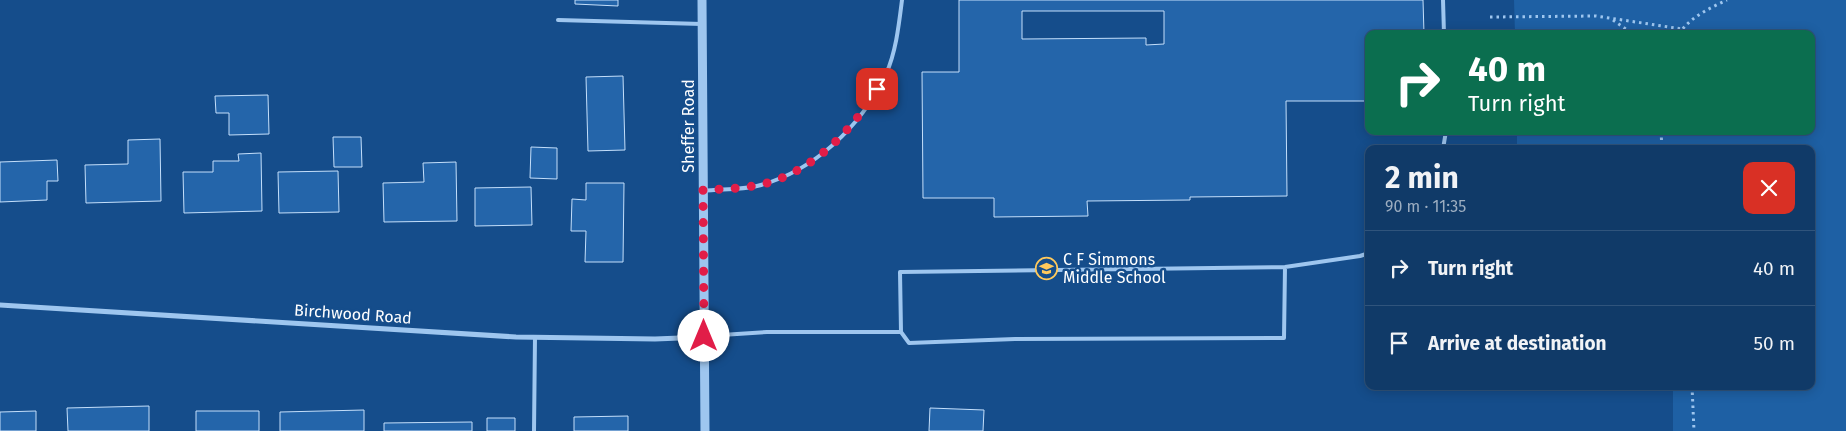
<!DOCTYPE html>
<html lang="en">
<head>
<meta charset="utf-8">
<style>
	body { margin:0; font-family:"Fira Sans",sans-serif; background:#19416e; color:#f1f3f6; height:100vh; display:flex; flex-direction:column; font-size:19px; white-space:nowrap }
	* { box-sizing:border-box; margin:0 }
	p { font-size:16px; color:#9cadc0 }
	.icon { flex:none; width:28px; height:28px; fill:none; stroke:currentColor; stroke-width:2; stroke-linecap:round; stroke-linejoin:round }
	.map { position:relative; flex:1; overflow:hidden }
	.drawer { position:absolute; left:1365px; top:145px; width:450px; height:245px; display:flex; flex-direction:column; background:#103a68; border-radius:10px; box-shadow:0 2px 12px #0003,0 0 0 1px #30547c }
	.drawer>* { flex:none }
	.hud { position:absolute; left:1365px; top:30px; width:450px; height:105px; border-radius:10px; box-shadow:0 2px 12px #0003,0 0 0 1px #30547c; background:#0b6e4f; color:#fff; overflow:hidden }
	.pin { position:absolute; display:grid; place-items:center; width:42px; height:42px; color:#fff; margin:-21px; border-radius:10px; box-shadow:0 2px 8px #0006 }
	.me { position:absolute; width:55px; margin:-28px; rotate:0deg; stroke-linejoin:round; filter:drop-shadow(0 0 4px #0008) }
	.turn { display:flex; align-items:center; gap:18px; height:105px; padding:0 20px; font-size:22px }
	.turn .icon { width:65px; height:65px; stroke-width:2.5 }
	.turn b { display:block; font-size:35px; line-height:42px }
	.round { display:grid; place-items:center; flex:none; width:52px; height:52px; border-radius:10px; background:#19416e }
	.headline { display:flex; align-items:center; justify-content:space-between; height:85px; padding:0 20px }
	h1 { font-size:30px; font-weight:700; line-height:38px }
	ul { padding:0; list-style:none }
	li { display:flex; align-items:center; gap:15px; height:75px; padding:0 20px; border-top:1px solid #30547c }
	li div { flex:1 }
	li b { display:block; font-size:19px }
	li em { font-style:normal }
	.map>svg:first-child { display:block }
	.green { fill:#1e60a4 }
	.building { fill:#2465aa; stroke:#c4dffb; fill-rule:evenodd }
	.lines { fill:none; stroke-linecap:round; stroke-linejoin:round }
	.path { stroke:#9ec6ef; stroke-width:3; stroke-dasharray:2.5 4; stroke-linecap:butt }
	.service { stroke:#9ec6ef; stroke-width:4 }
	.minor { stroke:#9ec6ef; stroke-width:5 }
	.tertiary { stroke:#9ec6ef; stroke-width:9 }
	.route { stroke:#e11d48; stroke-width:9; stroke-dasharray:0 16.2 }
	.labels { text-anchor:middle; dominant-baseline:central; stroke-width:5; stroke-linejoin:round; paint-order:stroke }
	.street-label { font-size:16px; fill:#fff; stroke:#154d8b }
	.poi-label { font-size:16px; fill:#fff; stroke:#154d8b; text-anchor:start }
</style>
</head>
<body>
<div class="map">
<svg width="1846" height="431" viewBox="0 0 1846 431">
	<rect width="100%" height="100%" fill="#154d8b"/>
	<!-- green -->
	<path class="green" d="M1514 0H1846V431H1673V386H1811V149H1517V131H1811V34H1515Z"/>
	<!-- building -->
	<path class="building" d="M575 0H618V6L575 4Z
		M959 0H1423L1424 34H1369V101H1286L1287 196 1190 197V200L1087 201 1088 216 994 217V198H923L922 72H959ZM1022 11H1164V44L1146 45V38L1022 39Z
		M623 76 625 150 588 151 586 77Z
		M268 95 269 134 229 135V113H216L215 96Z
		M333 137H361L362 167H334Z
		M160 139 161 201 86 203 85 165 128 164V140Z
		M531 147 557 148V179L530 178Z
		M261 153 262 211 184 213 183 172H213V161H239L238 154Z
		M57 160 58 181H47V200L0 202V162Z
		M456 162 457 221 384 222 383 183 424 182 423 163Z
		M338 171 339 212 279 213 278 172Z
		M586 183H624L623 262H585L586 231H571L572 199 586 200Z
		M531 187 532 225 475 226V188Z
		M149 406V431H68L67 408Z
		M930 408 984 410 983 431H929Z
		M364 410V431H280V412Z
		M36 411V431H0V412Z
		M196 411H259V431H196Z
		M628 416V431H574V417Z
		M487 418H515V431H487Z
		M472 422V431H384V423Z"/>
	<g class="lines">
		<!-- path -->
		<path class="path" d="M1490 17 1596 16 1682 29
			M1613 20 1633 34
			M1679 34C1690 17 1710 8 1727 0
			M1661 131 1662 149
			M1692 386 1694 431"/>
		<!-- service -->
		<path class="service" d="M1443 0 1444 34
			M558 20 702 24
			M1443 149 1446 131
			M703 191C720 189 740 190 757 186 813 172 861 127 886 74 896 52 899 24 902 0
			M1285 267 1284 338 1015 339 909 343 901 332 900 272 1285 267 1360 256 1369 253
			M706 336 767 332H901
			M534 431 535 337"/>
		<!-- minor -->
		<path class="minor" d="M0 305 516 337 655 339 705 337"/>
		<!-- tertiary -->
		<path class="tertiary" d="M702 0 705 431"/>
	</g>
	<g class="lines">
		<!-- route -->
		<path class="route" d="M704 336 703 190C720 189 737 189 753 186 806 178 851 133 877 89"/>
	</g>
	<!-- icons -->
	<defs>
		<symbol id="school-ring" viewBox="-11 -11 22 22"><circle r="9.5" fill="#154d8b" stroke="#ffc95c" stroke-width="1.5"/><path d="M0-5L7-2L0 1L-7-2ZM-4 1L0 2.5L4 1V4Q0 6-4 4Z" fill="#ffc95c"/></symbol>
	</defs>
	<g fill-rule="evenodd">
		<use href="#school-ring" x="1034" y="256" width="25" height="25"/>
	</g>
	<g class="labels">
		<!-- street labels -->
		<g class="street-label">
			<text transform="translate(688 126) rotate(-90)">Sheffer Road</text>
			<text transform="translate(353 314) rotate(4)">Birchwood Road</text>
		</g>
		<!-- poi labels -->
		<g class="poi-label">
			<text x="1063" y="259">C F Simmons<tspan x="1063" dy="18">Middle School</tspan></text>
		</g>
	</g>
</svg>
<div class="pin" style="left:877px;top:89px;background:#d93025"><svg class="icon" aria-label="arrive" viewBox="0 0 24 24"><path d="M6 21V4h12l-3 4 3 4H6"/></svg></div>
<svg class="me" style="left:704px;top:336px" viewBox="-20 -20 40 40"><circle r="19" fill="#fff"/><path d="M0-13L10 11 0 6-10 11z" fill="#e11d48"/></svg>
<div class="hud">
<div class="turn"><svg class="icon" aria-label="right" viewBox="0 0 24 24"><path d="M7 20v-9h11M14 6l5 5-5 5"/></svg><div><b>40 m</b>Turn right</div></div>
</div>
<section class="drawer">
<div class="headline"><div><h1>2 min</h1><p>90 m · 11:35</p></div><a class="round" style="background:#d93025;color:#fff"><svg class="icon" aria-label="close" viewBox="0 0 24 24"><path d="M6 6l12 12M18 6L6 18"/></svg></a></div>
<ul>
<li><svg class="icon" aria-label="right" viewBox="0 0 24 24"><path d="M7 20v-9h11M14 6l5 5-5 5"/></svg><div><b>Turn right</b></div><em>40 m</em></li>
<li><svg class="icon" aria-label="arrive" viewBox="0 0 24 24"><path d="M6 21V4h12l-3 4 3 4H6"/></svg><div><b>Arrive at destination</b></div><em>50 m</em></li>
</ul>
</section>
</div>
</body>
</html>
